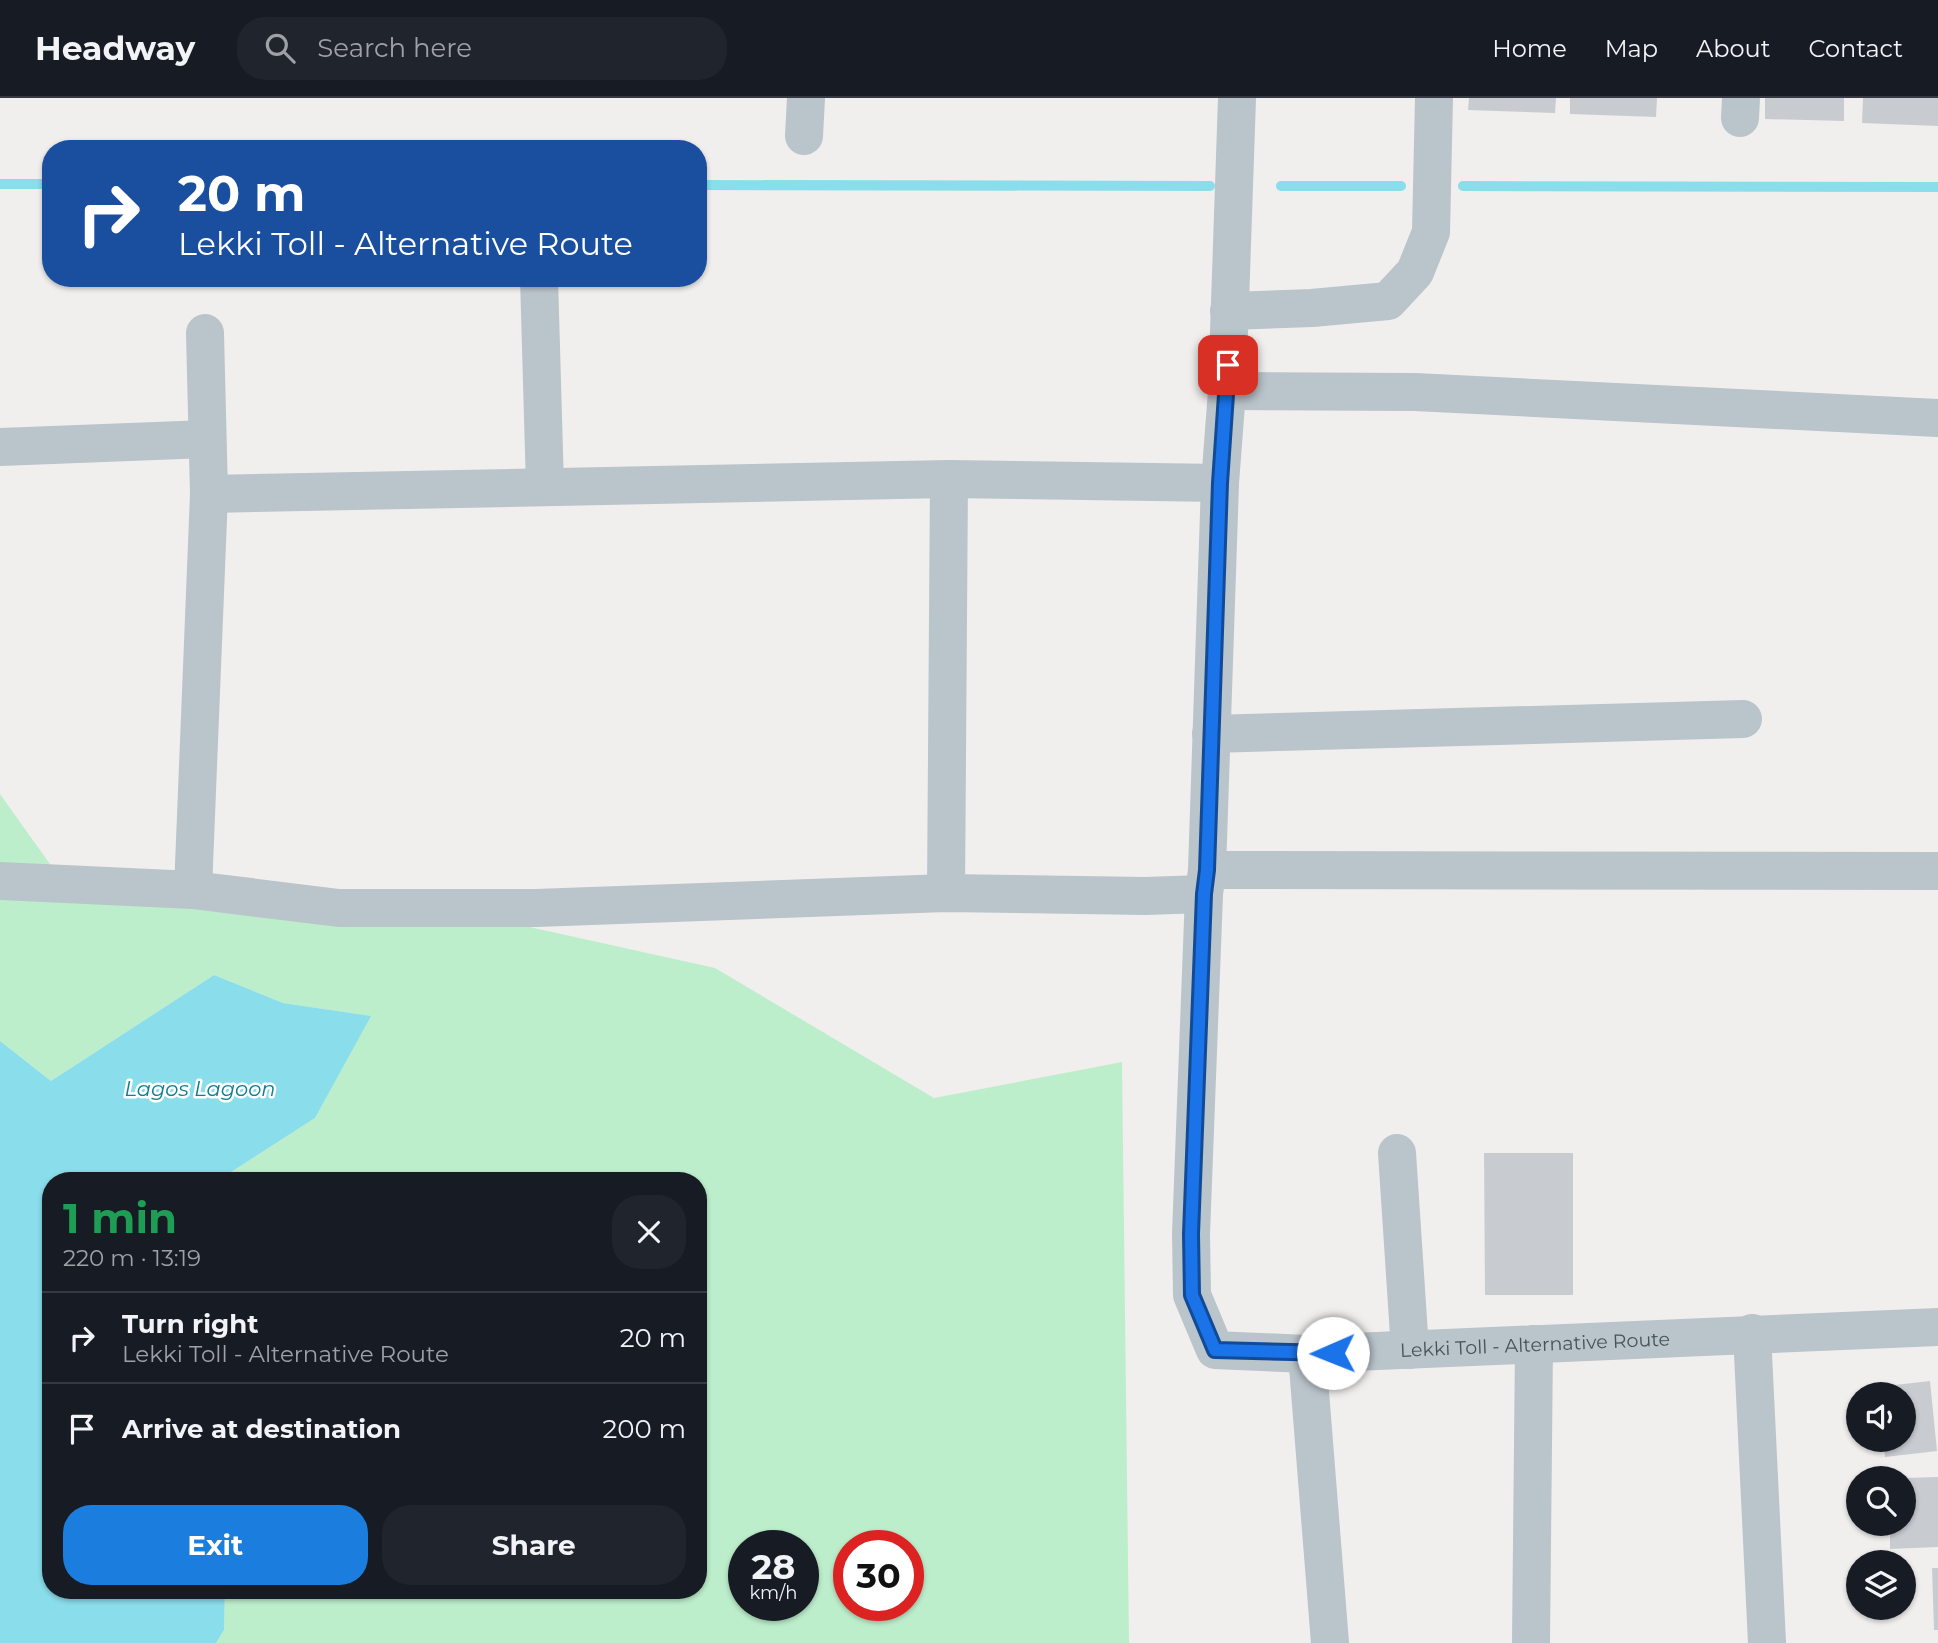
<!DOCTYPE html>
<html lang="en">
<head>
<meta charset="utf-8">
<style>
	body { margin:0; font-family:Montserrat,sans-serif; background:#20242c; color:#f1f3f6; height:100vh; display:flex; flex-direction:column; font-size:26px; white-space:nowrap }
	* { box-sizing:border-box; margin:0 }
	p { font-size:23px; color:#9ea1a6 }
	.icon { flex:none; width:38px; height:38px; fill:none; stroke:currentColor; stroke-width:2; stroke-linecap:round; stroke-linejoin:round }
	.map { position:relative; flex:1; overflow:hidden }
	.drawer { position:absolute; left:42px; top:1074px; width:665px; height:427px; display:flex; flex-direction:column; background:#171b24; border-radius:28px; box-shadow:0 2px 5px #0004 }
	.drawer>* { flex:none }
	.hud { position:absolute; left:42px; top:42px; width:665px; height:147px; border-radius:28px; box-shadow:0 2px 5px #0004; background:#1a4fa0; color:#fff; overflow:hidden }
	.tools { position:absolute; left:1846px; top:1284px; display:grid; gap:14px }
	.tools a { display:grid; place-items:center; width:70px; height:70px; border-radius:50%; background:#171b24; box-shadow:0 2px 5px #0004; font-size:35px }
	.speed { position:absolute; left:728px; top:1432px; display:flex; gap:14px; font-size:35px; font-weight:700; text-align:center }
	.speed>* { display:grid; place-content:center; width:91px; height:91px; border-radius:50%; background:#171b24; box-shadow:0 2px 5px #0004; line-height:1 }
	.speed small { font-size:18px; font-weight:400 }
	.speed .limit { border:10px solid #d22; background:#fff; color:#111 }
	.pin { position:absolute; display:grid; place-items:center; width:60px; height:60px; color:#fff; margin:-30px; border-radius:14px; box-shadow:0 4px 10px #0006 }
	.me { position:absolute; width:77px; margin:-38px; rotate:269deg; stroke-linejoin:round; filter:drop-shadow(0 0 5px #0008) }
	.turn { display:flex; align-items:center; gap:24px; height:147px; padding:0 21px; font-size:32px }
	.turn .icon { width:91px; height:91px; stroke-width:2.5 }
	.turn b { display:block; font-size:49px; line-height:60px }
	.round { display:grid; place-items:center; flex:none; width:74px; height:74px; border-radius:28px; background:#20242c }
	.head { display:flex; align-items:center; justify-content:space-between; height:119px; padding:0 21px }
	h1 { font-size:42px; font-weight:700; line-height:52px; color:#1e9e55 }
	.button { display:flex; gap:14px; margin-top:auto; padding:14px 21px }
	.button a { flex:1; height:80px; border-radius:28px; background:#1b7ddd; color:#fff; font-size:28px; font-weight:700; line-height:80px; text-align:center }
	.button a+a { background:#20242c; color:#f1f3f6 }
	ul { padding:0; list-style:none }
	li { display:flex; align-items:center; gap:21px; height:91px; padding:0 21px; border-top:2px solid #363941 }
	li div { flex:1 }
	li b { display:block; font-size:26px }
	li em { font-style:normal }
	header { display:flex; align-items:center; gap:42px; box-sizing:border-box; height:98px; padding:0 35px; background:#171b24; border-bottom:2px solid #363941 }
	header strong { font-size:33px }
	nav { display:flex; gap:38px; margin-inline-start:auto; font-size:24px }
	.search { width:490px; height:63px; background:#20242c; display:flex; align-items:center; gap:18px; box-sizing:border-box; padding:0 24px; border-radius:28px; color:#9ea1a6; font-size:26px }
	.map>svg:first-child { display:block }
	.green { fill:#bdeecc; fill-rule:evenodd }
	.water { fill:#8addeb }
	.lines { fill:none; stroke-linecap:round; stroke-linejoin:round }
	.stream { stroke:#8addeb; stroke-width:10 }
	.building { fill:#c8ccd1 }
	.minor { stroke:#bac4cb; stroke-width:38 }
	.route-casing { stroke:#114b97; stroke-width:18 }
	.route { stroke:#1a73e8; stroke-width:12 }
	.labels { text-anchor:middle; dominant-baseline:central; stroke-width:5; stroke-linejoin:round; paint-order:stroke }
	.street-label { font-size:19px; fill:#46535b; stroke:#fff }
	.water-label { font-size:21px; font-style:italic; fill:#0e7e90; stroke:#fff }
</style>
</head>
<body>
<header>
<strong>Headway</strong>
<div class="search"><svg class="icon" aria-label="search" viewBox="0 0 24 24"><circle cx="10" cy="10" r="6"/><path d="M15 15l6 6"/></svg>Search here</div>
<nav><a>Home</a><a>Map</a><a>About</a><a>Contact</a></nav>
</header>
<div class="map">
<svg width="1938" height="1545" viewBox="0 0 1938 1545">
	<rect width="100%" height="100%" fill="#f1eeee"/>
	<!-- green -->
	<path class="green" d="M0 696 57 776 393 799 715 870 934 1000 1122 964 1129 1545H216L224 1532 225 1493H698V1083H217L315 1020 370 918 283 905 214 877 51 983 0 943ZM744 1447H803V1507H744ZM849 1447H908V1507H849Z"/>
	<!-- water -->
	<path class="water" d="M214 877 283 905 371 918 315 1020 217 1083H51V1493H225L224 1532 216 1545H0V943L51 983Z"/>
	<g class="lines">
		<!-- stream -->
		<path class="stream" d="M0 86H51
			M698 87 1210 88
			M1281 88H1401
			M1463 88 1938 89"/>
	</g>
	<!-- building -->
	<path class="building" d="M1469 0H1556L1555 15 1468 12Z
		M1570 0H1657L1656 19 1570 16Z
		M1765 0H1844V23L1765 21Z
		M1863 0H1938V28L1862 25Z
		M1484 1055H1573V1197H1485Z
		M1930 1283 1937 1353 1885 1359 1883 1342H1904V1297H1878L1877 1289Z
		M1938 1379V1449L1890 1451V1426H1904V1380Z
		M1932 1470H1938V1532H1934Z"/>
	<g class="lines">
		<!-- minor -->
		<g class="minor">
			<path id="s1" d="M1237 0 1227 293 1220 385 1207 772 1204 796 1191 1136 1192 1197 1215 1252 1307 1256 1938 1229"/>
			<path d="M1740 20 1741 0"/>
			<path d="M804 38 806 0"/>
			<path d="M539 180 545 389"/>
			<path d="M1229 213 1312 210 1388 203 1415 174 1431 134 1434 0"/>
			<path d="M1227 293 1415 294 1938 320"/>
			<path d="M0 349 207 341"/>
			<path d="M209 396 949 381 1220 385"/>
			<path d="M1211 636 1743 621"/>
			<path d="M1207 772 1938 773"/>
			<path d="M0 783 193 792 339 810H536L946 795 1145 798 1204 796"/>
			<path d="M193 792 209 396 205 235"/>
			<path d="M946 795 949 381"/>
			<path d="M1397 1055 1410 1252"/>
			<path d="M1752 1235 1767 1545"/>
			<path d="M1307 1256 1330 1545"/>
			<path d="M1531 1545 1534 1246"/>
		</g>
	</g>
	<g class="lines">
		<defs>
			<path id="route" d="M1228 267 1220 385 1207 772 1204 796 1191 1136 1192 1197 1215 1252 1333 1255"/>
		</defs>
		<!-- route casing -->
		<use href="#route" class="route-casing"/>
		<!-- route -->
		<use href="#route" class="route"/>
	</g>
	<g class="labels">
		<!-- street labels -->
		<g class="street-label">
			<text stroke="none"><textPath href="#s1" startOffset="1578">Lekki Toll - Alternative Route</textPath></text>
		</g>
		<!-- water labels -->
		<g class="water-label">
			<text x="200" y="990">Lagos Lagoon</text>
		</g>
	</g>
</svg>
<div class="tools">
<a><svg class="icon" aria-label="sound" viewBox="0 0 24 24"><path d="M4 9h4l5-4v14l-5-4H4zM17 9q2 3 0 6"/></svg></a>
<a><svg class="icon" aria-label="search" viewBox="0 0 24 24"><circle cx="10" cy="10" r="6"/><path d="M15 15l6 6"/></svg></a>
<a><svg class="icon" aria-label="layers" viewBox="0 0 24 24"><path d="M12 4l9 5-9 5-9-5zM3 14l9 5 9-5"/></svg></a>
</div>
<div class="speed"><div>28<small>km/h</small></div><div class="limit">30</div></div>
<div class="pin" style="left:1228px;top:267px;background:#d93025"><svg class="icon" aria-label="arrive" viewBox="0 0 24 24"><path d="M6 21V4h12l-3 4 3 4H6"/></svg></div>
<svg class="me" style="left:1333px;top:1255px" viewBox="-20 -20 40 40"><circle r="19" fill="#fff"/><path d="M0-13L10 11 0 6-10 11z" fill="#1a73e8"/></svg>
<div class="hud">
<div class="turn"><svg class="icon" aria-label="right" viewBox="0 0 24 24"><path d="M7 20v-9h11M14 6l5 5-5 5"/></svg><div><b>20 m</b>Lekki Toll - Alternative Route</div></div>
</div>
<section class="drawer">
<div class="head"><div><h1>1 min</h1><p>220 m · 13:19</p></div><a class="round"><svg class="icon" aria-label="close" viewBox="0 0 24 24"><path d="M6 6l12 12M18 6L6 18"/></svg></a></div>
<ul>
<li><svg class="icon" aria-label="right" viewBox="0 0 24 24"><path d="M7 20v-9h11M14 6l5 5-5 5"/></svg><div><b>Turn right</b><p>Lekki Toll - Alternative Route</p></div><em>20 m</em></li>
<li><svg class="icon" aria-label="arrive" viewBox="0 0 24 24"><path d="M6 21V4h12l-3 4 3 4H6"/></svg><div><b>Arrive at destination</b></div><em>200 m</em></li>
</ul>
<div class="button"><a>Exit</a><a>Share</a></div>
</section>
</div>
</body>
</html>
